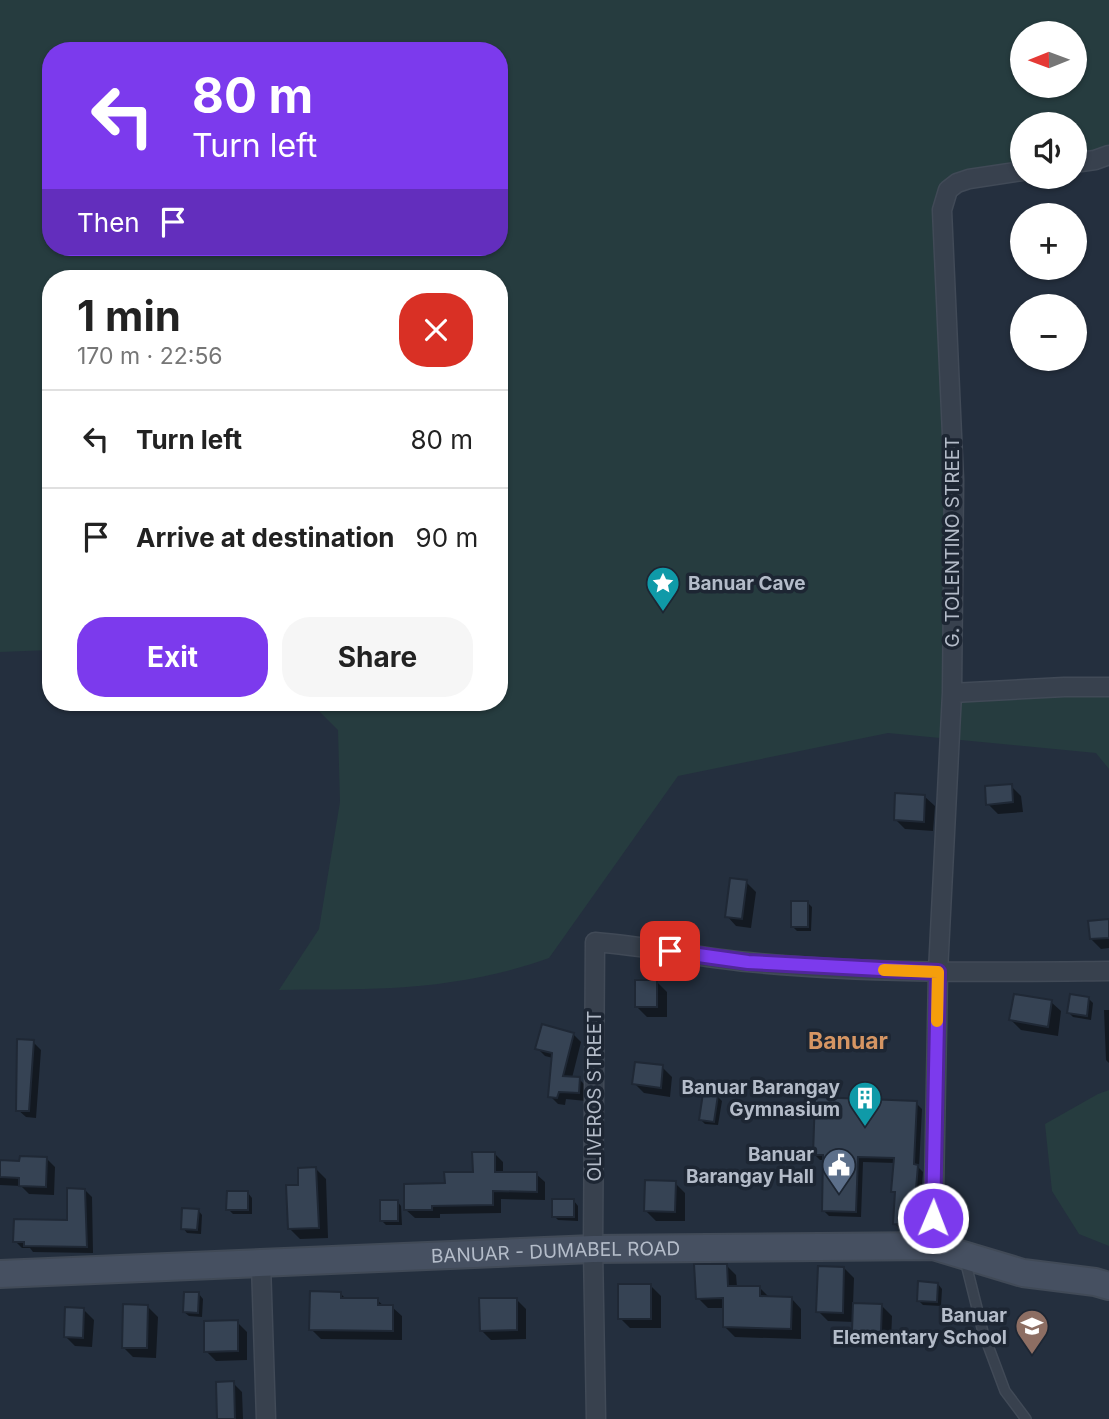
<!DOCTYPE html>
<html lang="en">
<head>
<meta charset="utf-8">
<style>
	body { margin:0; font-family:Inter,sans-serif; background:#f6f6f6; color:#222; height:100vh; display:flex; flex-direction:column; font-size:26px; white-space:nowrap }
	* { box-sizing:border-box; margin:0 }
	p { font-size:23px; color:#767676 }
	.icon { flex:none; width:38px; height:38px; fill:none; stroke:currentColor; stroke-width:2; stroke-linecap:round; stroke-linejoin:round }
	.map { position:relative; flex:1; overflow:hidden }
	.panel { position:absolute; left:42px; top:270px; width:466px; height:441px; display:flex; flex-direction:column; background:#fff; border-radius:28px; box-shadow:0 2px 5px #0004 }
	.panel>* { flex:none }
	.top-card { position:absolute; left:42px; top:42px; width:466px; height:214px; border-radius:28px; box-shadow:0 2px 5px #0004; background:#7c3aed; color:#fff; overflow:hidden }
	.needle { width:46px; rotate:269deg }
	.buttons { position:absolute; left:1010px; top:21px; display:grid; gap:14px }
	.buttons a { display:grid; place-items:center; width:77px; height:77px; border-radius:50%; background:#fff; box-shadow:0 2px 5px #0004; font-size:35px }
	.pin { position:absolute; display:grid; place-items:center; width:60px; height:60px; color:#fff; margin:-30px; border-radius:14px; box-shadow:0 4px 10px #0006 }
	.me { position:absolute; width:77px; margin:-38px; rotate:1deg; stroke-linejoin:round; filter:drop-shadow(0 0 5px #0008) }
	.turn { display:flex; align-items:center; gap:24px; height:147px; padding:0 35px; font-size:32px }
	.turn .icon { width:91px; height:91px; stroke-width:2.5 }
	.turn b { display:block; font-size:49px; line-height:60px }
	.then { display:flex; align-items:center; height:66px; padding:0 35px; background:#0003; gap:14px; font-size:26px }
	.round { display:grid; place-items:center; flex:none; width:74px; height:74px; border-radius:28px; background:#f6f6f6 }
	.head { display:flex; align-items:center; justify-content:space-between; height:119px; padding:0 35px }
	h1 { font-size:42px; font-weight:700; line-height:52px }
	.action { display:flex; gap:14px; margin-top:auto; padding:14px 35px }
	.action a { flex:1; height:80px; border-radius:28px; background:#7c3aed; color:#fff; font-size:28px; font-weight:700; line-height:80px; text-align:center }
	.action a+a { background:#f6f6f6; color:#222 }
	ul { padding:0; list-style:none }
	li { display:flex; align-items:center; gap:21px; height:98px; padding:0 35px; border-top:2px solid #e0e0e0 }
	li div { flex:1 }
	li b { display:block; font-size:26px }
	li em { font-style:normal }
	.map>svg:first-child { display:block }
	.green { fill:#263c3f; fill-rule:evenodd }
	.shadow { fill:#0007 }
	.building { fill:#364354; stroke:#1f2835; stroke-width:2 }
	.lines { fill:none; stroke-linecap:round; stroke-linejoin:round }
	.lane-casing { stroke:#414a57; stroke-width:12 }
	.street-casing { stroke:#414a57; stroke-width:21 }
	.secondary-casing { stroke:#414a57; stroke-width:30 }
	.lane { stroke:#38414e; stroke-width:9 }
	.street { stroke:#38414e; stroke-width:18 }
	.secondary { stroke:#465061; stroke-width:26 }
	.route-casing { stroke:#51269a; stroke-width:18 }
	.route { stroke:#7c3aed; stroke-width:12 }
	.slow { stroke:#f59e0b; stroke-width:12 }
	.labels { text-anchor:middle; dominant-baseline:central; stroke-width:7; stroke-linejoin:round; paint-order:stroke }
	.street-label { font-size:19px; fill:#b4bcc9; stroke:#1d2633 }
	.poi-label { font-size:19px; font-weight:bold; fill:#b4bcc9; stroke:#1d2633; text-anchor:end }
	.quarter-label { font-size:23px; font-weight:bold; fill:#d59563; stroke:#1d2633 }
</style>
</head>
<body>
<div class="map">
<svg width="1109" height="1419" viewBox="0 0 1109 1419">
	<rect width="100%" height="100%" fill="#242f3e"/>
	<!-- green -->
	<path class="green" d="M0 0H1109V155L1075 163 1074 124H1022V171L948 190 952 693 1109 687V769L1096 753 888 733 678 776 549 958C500 976 444 985 392 988 354 990 317 989 279 990L319 929 340 802 338 730 310 702H499V278H51V650L0 652ZM1022 33H1074V86H1022ZM51 51H499V247H51Z
		M1109 1090V1246L1079 1234 1052 1191 1045 1124 1098 1094Z"/>
	<!-- shadow -->
	<path class="shadow" d="M1011 786 1021 796 1023 812 998 814 988 804Z
		M925 797 935 806 933 831 905 829 895 819Z
		M746 882 756 892 751 928 736 926 727 916Z
		M807 902 812 907 811 931H797L792 926Z
		M1109 921V948L1101 949 1091 939Z
		M657 982 667 992V1017H647L637 1007Z
		M1089 999 1093 1003 1091 1020 1073 1017 1069 1013Z
		M1051 1002 1061 1011 1058 1036 1021 1030 1011 1020Z
		M1104 1010H1109V1063L1106 1060Z
		M573 1034 581 1042 572 1078 579 1079 587 1087 586 1101 566 1099 565 1105 558 1104 550 1096 553 1058 545 1056 537 1048Z
		M33 1042 41 1050 36 1118 26 1117 18 1110Z
		M662 1067 672 1077 670 1097 644 1093 634 1083Z
		M717 1096 722 1101 718 1125 705 1124 700 1119Z
		M916 1103 922 1109 919 1168 923 1172 918 1230 901 1229 895 1224 896 1195 893 1191 895 1163 863 1162 861 1217 829 1216 823 1210 825 1160H820L814 1154Z
		M494 1153 503 1162V1174H536L545 1182V1200L501 1199V1213L440 1214V1218H415L406 1210 446 1185 474 1174Z
		M46 1158 55 1167 54 1195 29 1194 21 1186 0 1185V1162L21 1163Z
		M316 1169 326 1179 328 1238 300 1239 290 1229 300 1187Z
		M675 1183 685 1193V1221H656L646 1211Z
		M85 1190 92 1197 93 1253 33 1252 30 1248H22L15 1241 68 1222Z
		M248 1193 252 1198V1214H233L228 1209Z
		M397 1201 401 1206 402 1225H386L381 1220Z
		M574 1201 578 1206V1221L558 1220 554 1216Z
		M198 1210 202 1215 201 1234 187 1233 183 1228Z
		M726 1265 736 1275 737 1287H759L769 1297 792 1299 801 1309V1339L735 1337 725 1327V1308H708L698 1298Z
		M844 1268 854 1278 853 1305 882 1306 892 1316 891 1341 864 1340 854 1330V1322L828 1321 818 1311Z
		M938 1284 942 1289 941 1306 923 1305 918 1300Z
		M651 1286 661 1296V1328H630L620 1318Z
		M340 1293 347 1300H377L384 1306 392 1307 402 1316V1340L321 1339 311 1329Z
		M199 1294 203 1299 202 1317 189 1316 184 1312Z
		M516 1299 526 1309V1339L491 1340 481 1330Z
		M148 1307 158 1317 156 1358 133 1357 123 1347Z
		M84 1310 94 1320 92 1347 75 1346 65 1336Z
		M237 1322 247 1332V1360L216 1361 206 1351Z
		M233 1383 242 1392 243 1419H200H219Z"/>
	<!-- building -->
	<path class="building" d="M1012 784 1013 802 986 805 985 786Z
		M895 793 925 795 924 822 894 820Z
		M730 878 747 880 742 919 725 917Z
		M791 901H808V927H791Z
		M1109 919V938L1090 939 1088 921Z
		M635 980H657V1007H635Z
		M1014 994 1052 1000 1048 1027 1009 1020Z
		M1070 994 1089 997 1087 1016 1067 1013Z
		M542 1024 574 1033 563 1076 580 1077 579 1093 559 1092 557 1098 548 1097 552 1053 535 1049Z
		M17 1039 34 1040 29 1111H16Z
		M635 1062 663 1065 661 1088 632 1084Z
		M703 1093 718 1095 714 1122 699 1120Z
		M815 1097 917 1101 914 1164 918 1165 913 1225 893 1224 895 1192H891L894 1158 858 1157 856 1212 822 1211 823 1155H813Z
		M472 1152H495V1172H537V1192L493 1191V1205L432 1206V1210H404V1184L445 1183 444 1172H473Z
		M20 1156 47 1157 46 1187 19 1186V1178L0 1177V1160L19 1161Z
		M316 1167 319 1228 288 1229 286 1185H298V1168Z
		M645 1180 676 1181 675 1212 644 1211Z
		M67 1188 85 1189 87 1247 24 1246V1242H13L14 1219 67 1220Z
		M227 1191H248V1210H226Z
		M552 1199H574V1217H552Z
		M380 1200H398V1221H380Z
		M182 1208 199 1209 197 1230 181 1229Z
		M694 1264H727L728 1286H760V1296L792 1297 791 1329 723 1327V1298L696 1299Z
		M818 1266 844 1267 843 1313 816 1312Z
		M918 1281 938 1283 937 1302 917 1301Z
		M618 1284H651V1319H618Z
		M310 1291 341 1292V1298H378V1305H393V1331L309 1330Z
		M184 1292H199L198 1313 183 1312Z
		M479 1298H517V1330L480 1331Z
		M853 1303 882 1304 881 1332 852 1331Z
		M123 1304 148 1305 147 1348H122Z
		M65 1307 84 1308 83 1338 64 1337Z
		M238 1320V1351L204 1352V1321Z
		M234 1381 235 1419H217L216 1382Z"/>
	<g class="lines">
		<defs>
			<path id="lane" d="M965 1260 983 1332 1005 1391 1026 1419"/>
			<path id="street" d="M1074 163 1095 160 1109 155
				M952 693 1064 687H1109
				M933 1246 938 972 952 693 954 480 942 210 948 190 957 183 969 179 1022 171
				M261 1264 266 1419
				M596 1419 593 1249 595 942C646 946 697 957 748 962 868 974 989 972 1109 971"/>
			<g id="secondary">
				<path id="s1" d="M0 1274 593 1249 933 1246 1023 1273 1095 1282 1109 1286"/>
			</g>
		</defs>
		<!-- lane casing -->
		<use href="#lane" class="lane-casing"/>
		<!-- street casing -->
		<use href="#street" class="street-casing"/>
		<!-- secondary casing -->
		<use href="#secondary" class="secondary-casing"/>
		<!-- lane -->
		<use href="#lane" class="lane"/>
		<!-- street -->
		<use href="#street" class="street"/>
		<!-- secondary -->
		<use href="#secondary" class="secondary"/>
	</g>
	<g class="lines">
		<defs>
			<path id="route" d="M670 951 748 962 938 972 933 1218"/>
		</defs>
		<!-- route casing -->
		<use href="#route" class="route-casing"/>
		<!-- route -->
		<use href="#route" class="route"/>
		<!-- slow -->
		<path class="slow" d="M884 970 938 972 937 1021"/>
	</g>
	<!-- icons -->
	<defs>
		<symbol id="sight-pin" viewBox="-11 -11 22 30"><path d="M0 17L-7.5 6A9.5 9.5 0 1 1 7.5 6Z" fill="#0f9aa8" stroke="#1d2633"/><path d="M0-6L1.8-2.2L6-1.7L2.9 1.2L3.7 5.4L0 3.3L-3.7 5.4L-2.9 1.2L-6-1.7L-1.8-2.2Z" fill="#fff"/></symbol>
		<symbol id="building-pin" viewBox="-11 -11 22 30"><path d="M0 17L-7.5 6A9.5 9.5 0 1 1 7.5 6Z" fill="#0f9aa8" stroke="#1d2633"/><path d="M-4-6H4V6H1V3H-1V6H-4ZM-2.5-4.3h1.7v1.8h-1.7ZM.8-4.3h1.7v1.8H.8ZM-2.5-1h1.7V.8h-1.7ZM.8-1h1.7V.8H.8Z" fill="#fff"/></symbol>
		<symbol id="civic-pin" viewBox="-11 -11 22 30"><path d="M0 17L-7.5 6A9.5 9.5 0 1 1 7.5 6Z" fill="#5c6f8a" stroke="#1d2633"/><path d="M-.6-6.5H3V-4.5H.6V-3L4-1V1h2V6H-6V1h2V-1L-.6-3ZM-1.2 2.5V6h2.4V2.5Z" fill="#fff"/></symbol>
		<symbol id="school-pin" viewBox="-11 -11 22 30"><path d="M0 17L-7.5 6A9.5 9.5 0 1 1 7.5 6Z" fill="#8d6e63" stroke="#1d2633"/><path d="M0-5L7-2L0 1L-7-2ZM-4 1L0 2.5L4 1V4Q0 6-4 4Z" fill="#fff"/></symbol>
	</defs>
	<g fill-rule="evenodd">
		<use href="#sight-pin" x="644" y="564" width="38" height="52"/>
		<use href="#building-pin" x="846" y="1079" width="38" height="52"/>
		<use href="#civic-pin" x="820" y="1146" width="38" height="52"/>
		<use href="#school-pin" x="1013" y="1307" width="38" height="52"/>
	</g>
	<g class="labels">
		<!-- street labels -->
		<g class="street-label">
			<text transform="translate(952 542) rotate(-90)">G. TOLENTINO STREET</text>
			<text transform="translate(594 1096) rotate(-90)">OLIVEROS STREET</text>
			<text stroke="none"><textPath href="#s1" startOffset="556">BANUAR - DUMABEL ROAD</textPath></text>
		</g>
		<!-- poi labels -->
		<g class="poi-label">
			<text x="688" y="583" text-anchor="start">Banuar Cave</text>
			<text x="840" y="1087">Banuar Barangay<tspan x="840" dy="22">Gymnasium</tspan></text>
			<text x="814" y="1154">Banuar<tspan x="814" dy="22">Barangay Hall</tspan></text>
			<text x="1007" y="1315">Banuar<tspan x="1007" dy="22">Elementary School</tspan></text>
		</g>
		<!-- quarter labels -->
		<g class="quarter-label">
			<text x="848" y="1041">Banuar</text>
		</g>
	</g>
</svg>
<div class="buttons">
<a><svg class="needle" viewBox="-14 -14 28 28"><path d="M0-13l5 13h-10z" fill="#e53935"/><path d="M0 13l5-13h-10z" fill="#767676"/></svg></a>
<a><svg class="icon" aria-label="sound" viewBox="0 0 24 24"><path d="M4 9h4l5-4v14l-5-4H4zM17 9q2 3 0 6"/></svg></a>
<a>+</a>
<a>−</a>
</div>
<div class="pin" style="left:670px;top:951px;background:#d93025"><svg class="icon" aria-label="arrive" viewBox="0 0 24 24"><path d="M6 21V4h12l-3 4 3 4H6"/></svg></div>
<svg class="me" style="left:933px;top:1218px" viewBox="-20 -20 40 40"><circle r="17" fill="#7c3aed" stroke="#fff" stroke-width="3"/><path d="M0-11L8 9 0 5-8 9z" fill="#fff"/></svg>
<div class="top-card">
<div class="turn"><svg class="icon" aria-label="left" viewBox="0 0 24 24"><path d="M17 20v-9H6M10 6l-5 5 5 5"/></svg><div><b>80 m</b>Turn left</div></div>
<div class="then">Then<svg class="icon" aria-label="arrive" viewBox="0 0 24 24"><path d="M6 21V4h12l-3 4 3 4H6"/></svg></div>
</div>
<section class="panel">
<div class="head"><div><h1>1 min</h1><p>170 m · 22:56</p></div><a class="round" style="background:#d93025;color:#fff"><svg class="icon" aria-label="close" viewBox="0 0 24 24"><path d="M6 6l12 12M18 6L6 18"/></svg></a></div>
<ul>
<li><svg class="icon" aria-label="left" viewBox="0 0 24 24"><path d="M17 20v-9H6M10 6l-5 5 5 5"/></svg><div><b>Turn left</b></div><em>80 m</em></li>
<li><svg class="icon" aria-label="arrive" viewBox="0 0 24 24"><path d="M6 21V4h12l-3 4 3 4H6"/></svg><div><b>Arrive at destination</b></div><em>90 m</em></li>
</ul>
<div class="action"><a>Exit</a><a>Share</a></div>
</section>
</div>
</body>
</html>
